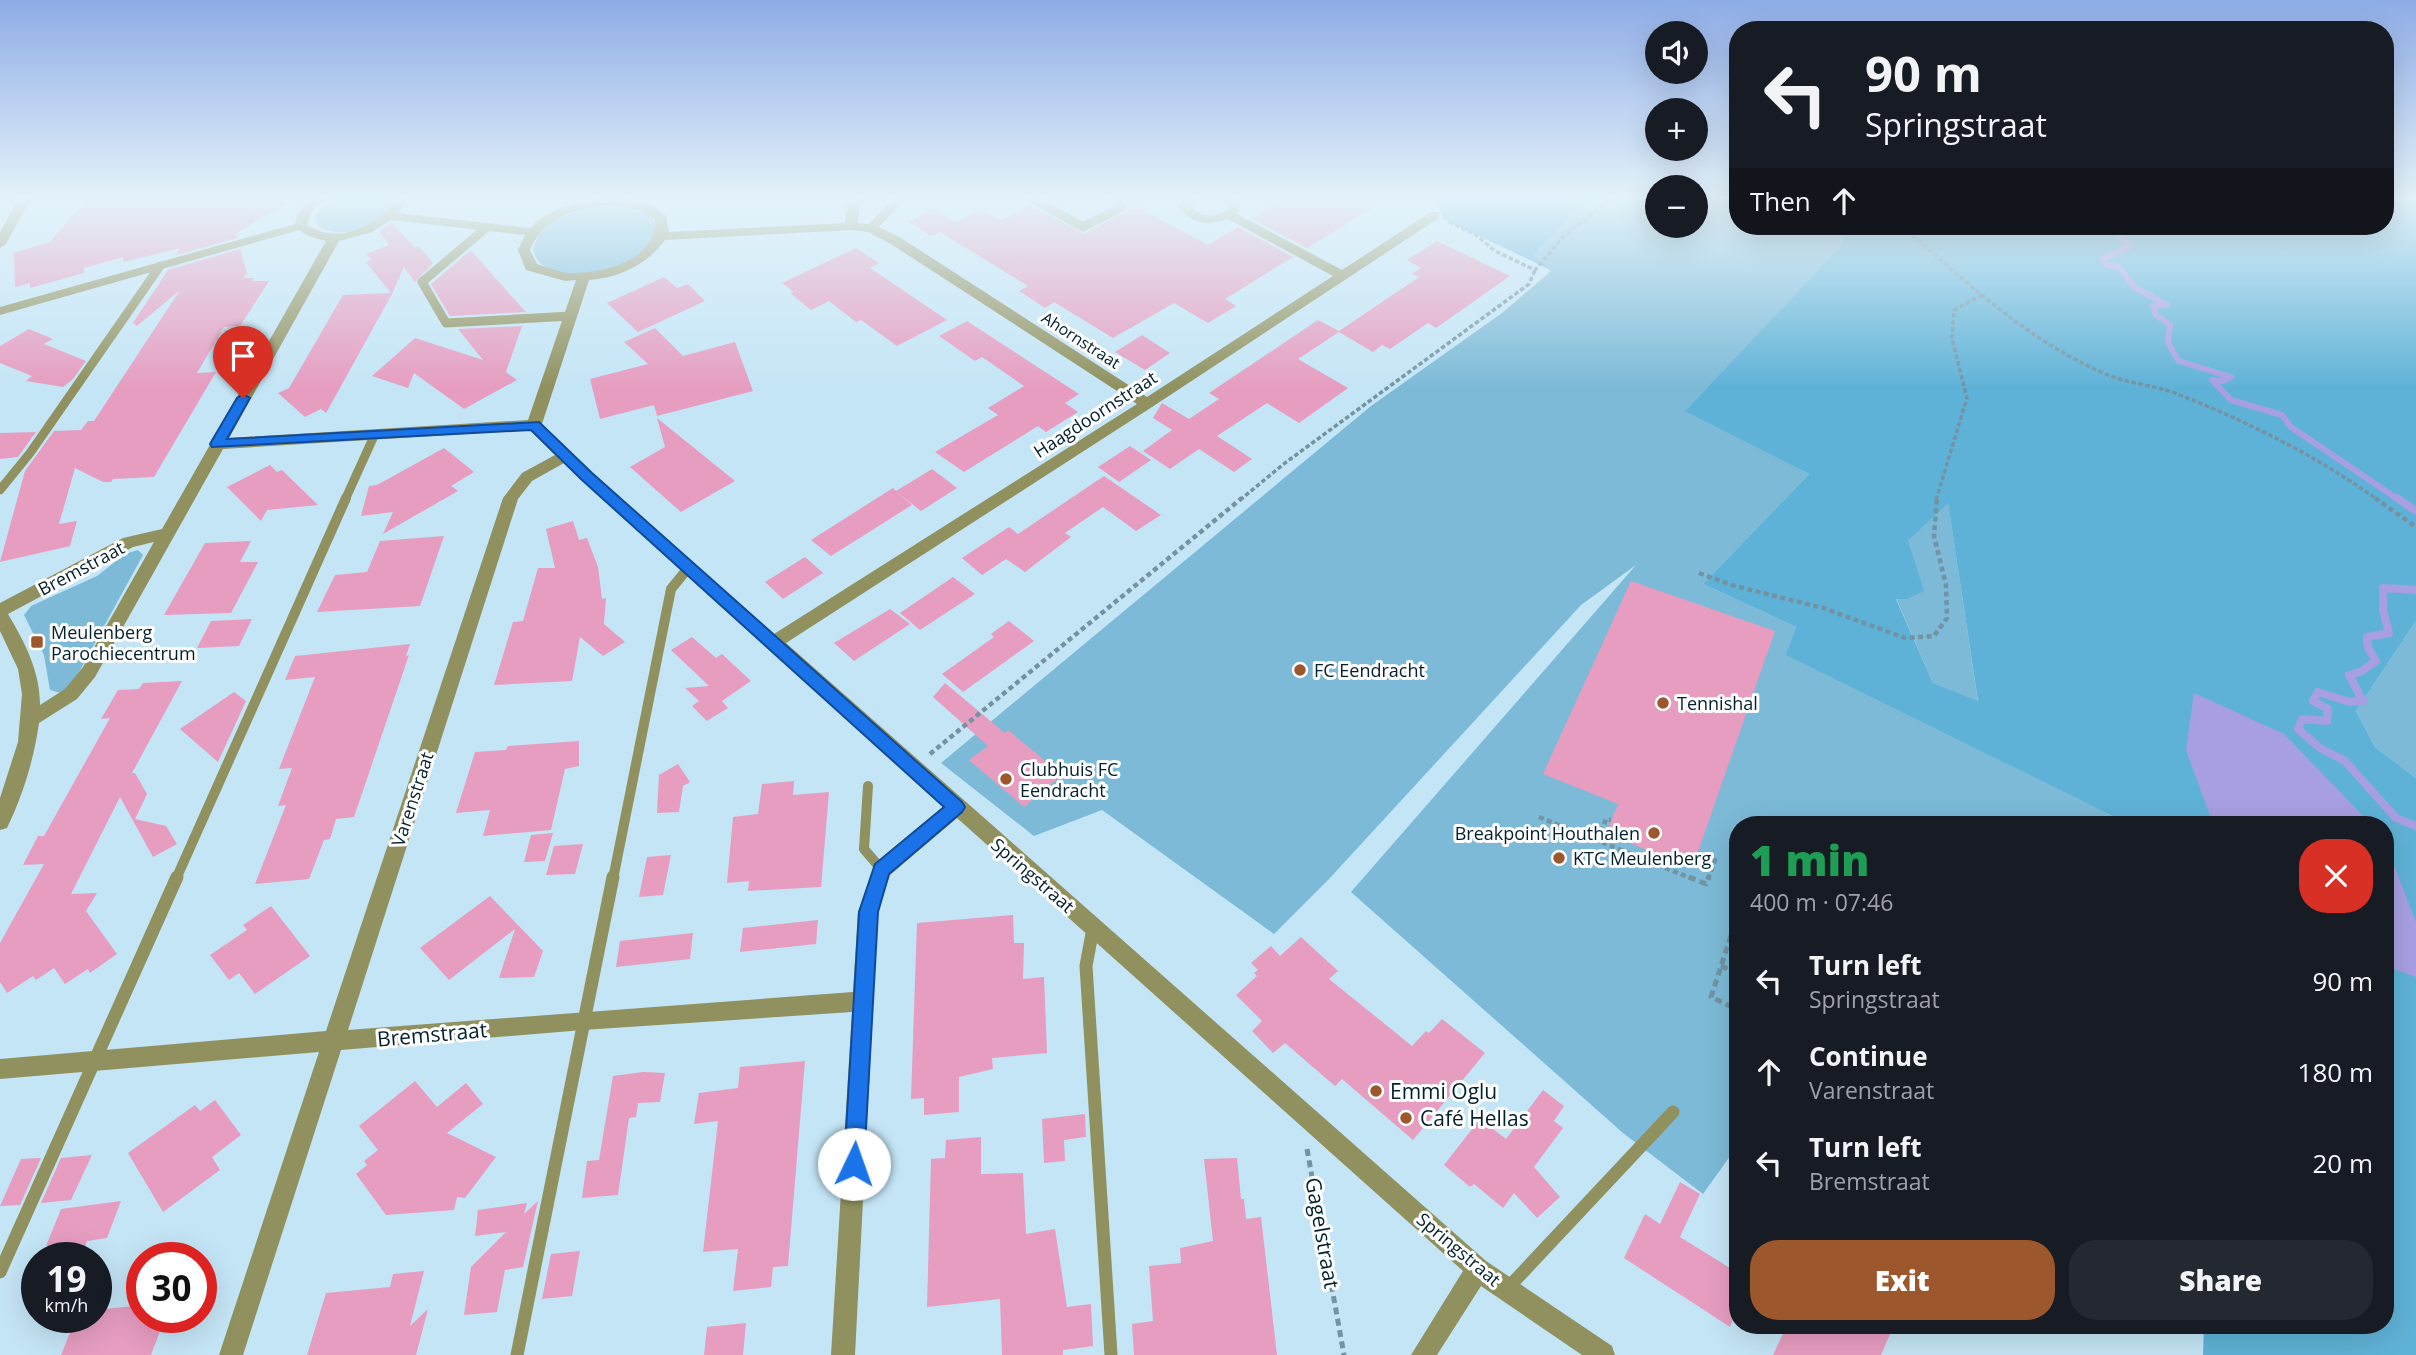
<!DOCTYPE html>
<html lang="en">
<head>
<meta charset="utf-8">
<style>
	body { margin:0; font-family:"Open Sans",sans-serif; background:#242831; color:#f1f3f6; height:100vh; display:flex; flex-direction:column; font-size:26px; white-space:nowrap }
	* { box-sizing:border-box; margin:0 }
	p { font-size:23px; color:#9ea1a6 }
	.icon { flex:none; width:38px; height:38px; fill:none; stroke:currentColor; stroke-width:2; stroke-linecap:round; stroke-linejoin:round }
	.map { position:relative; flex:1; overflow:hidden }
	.drawer { position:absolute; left:1729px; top:816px; width:665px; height:518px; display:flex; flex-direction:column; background:#171b24; border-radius:28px; box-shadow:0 7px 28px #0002 }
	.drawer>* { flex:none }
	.banner { position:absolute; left:1729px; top:21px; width:665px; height:214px; border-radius:28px; box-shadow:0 7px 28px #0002; background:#171b24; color:#f1f3f6; overflow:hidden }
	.fabs { position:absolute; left:1645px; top:21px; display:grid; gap:14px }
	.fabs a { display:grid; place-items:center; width:63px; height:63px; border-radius:50%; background:#171b24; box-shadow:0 7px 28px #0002; font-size:35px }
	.speed { position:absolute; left:21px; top:1242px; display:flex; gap:14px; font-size:35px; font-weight:700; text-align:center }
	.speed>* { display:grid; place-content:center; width:91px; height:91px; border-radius:50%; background:#171b24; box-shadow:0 7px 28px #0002; line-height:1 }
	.speed small { font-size:18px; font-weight:400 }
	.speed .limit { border:10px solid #d22; background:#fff; color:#111 }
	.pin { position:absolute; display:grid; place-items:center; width:60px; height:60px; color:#fff; margin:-72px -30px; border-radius:50% 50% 50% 0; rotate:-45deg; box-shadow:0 0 7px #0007 }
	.pin .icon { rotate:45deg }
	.me { position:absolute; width:77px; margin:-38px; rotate:3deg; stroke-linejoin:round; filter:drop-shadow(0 0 5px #0008) }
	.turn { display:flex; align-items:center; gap:24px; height:147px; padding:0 21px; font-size:32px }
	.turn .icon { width:91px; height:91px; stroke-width:2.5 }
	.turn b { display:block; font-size:49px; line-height:60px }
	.then { display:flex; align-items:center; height:66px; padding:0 21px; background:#0003; gap:14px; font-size:26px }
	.round { display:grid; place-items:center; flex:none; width:74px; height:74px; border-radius:28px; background:#242831 }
	.headline { display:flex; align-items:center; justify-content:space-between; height:119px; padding:0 21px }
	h1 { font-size:42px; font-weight:800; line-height:52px; color:#1e9e55 }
	.cta { display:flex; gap:14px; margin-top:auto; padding:14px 21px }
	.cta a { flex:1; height:80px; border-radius:28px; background:#9d572d; color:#fff; font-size:28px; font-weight:800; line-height:80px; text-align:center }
	.cta a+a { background:#242831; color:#f1f3f6 }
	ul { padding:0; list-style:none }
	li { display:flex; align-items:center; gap:21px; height:91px; padding:0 21px }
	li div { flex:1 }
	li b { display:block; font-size:26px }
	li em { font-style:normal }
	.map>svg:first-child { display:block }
	.green { fill:#7cbad7 }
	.forest { fill:#5fb2d7; fill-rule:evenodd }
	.water { fill:#a79fe2 }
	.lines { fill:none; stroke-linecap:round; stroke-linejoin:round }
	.stream-far1 { stroke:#a79fe2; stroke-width:6 }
	.stream { stroke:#a79fe2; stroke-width:8 }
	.building { fill:#e69dc0 }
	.path-far2 { stroke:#7393a2; stroke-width:3.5; stroke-dasharray:4.5 2.5; stroke-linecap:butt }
	.path-far1 { stroke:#7393a2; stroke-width:4.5; stroke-dasharray:5 3.5; stroke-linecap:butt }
	.path { stroke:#7393a2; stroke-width:5; stroke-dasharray:7 4.5; stroke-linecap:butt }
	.service-far2 { stroke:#90915e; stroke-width:9 }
	.service-far1 { stroke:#90915e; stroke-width:10 }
	.service { stroke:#90915e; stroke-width:13 }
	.minor { fill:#90915e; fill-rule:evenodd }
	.route { fill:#1a73e8; stroke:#114b97; stroke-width:2 }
	.poi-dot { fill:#9d572d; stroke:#fff; stroke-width:2.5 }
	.labels { text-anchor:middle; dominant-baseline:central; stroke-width:6; stroke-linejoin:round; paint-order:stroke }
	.far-street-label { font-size:16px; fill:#02202d; stroke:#fff }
	.street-label { font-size:18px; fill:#02202d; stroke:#fff }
	.poi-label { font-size:18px; fill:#02202d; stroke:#fff; text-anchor:start }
	.near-street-label { font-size:21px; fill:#02202d; stroke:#fff }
	.near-poi-label { font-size:21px; fill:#02202d; stroke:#fff; text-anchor:start }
</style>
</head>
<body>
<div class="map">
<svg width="2416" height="1355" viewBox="0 0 2416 1355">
	<rect width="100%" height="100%" fill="#c4e5f6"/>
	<!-- green -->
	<path class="green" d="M338 198H392L395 203C391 208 387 217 382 221 366 231 327 240 315 222 315 209 327 202 338 198Z
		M1589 198H1657V226H1696V198H1738V226H1844L1843 245 1686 410 1809 474 1703 584 1796 627 1787 655 2128 824H1738V1145L1703 1194 1623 1133 1351 892 1636 565 1581 605 1329 879 1274 934 1102 810 1034 836 941 763 1371 406 1502 313 1551 271 1533 255Z
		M597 207C619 205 656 205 657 234 648 247 640 256 625 263 602 275 542 285 533 250 539 221 572 212 597 207Z
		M1948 502 1978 702 1933 683 1896 598 1907 599 1908 541Z
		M138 550 143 555 73 683 61 693 50 690 44 655 24 615 31 606 97 576 125 554Z
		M2416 621V778L2375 747 2356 711Z"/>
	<!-- forest -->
	<path class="forest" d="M1431 198H1589L1533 255 1551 270 1443 219 1438 201Z
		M2385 198H2416V621L2356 711 2375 747 2416 778V1355H2203L2204 1325H2385V824H2128L1786 655 1796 627 1703 584 1809 474 1685 411 1842 245 1844 226H2385ZM1948 503 1978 701 1933 683 1896 599H1907L1924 591 1908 541Z"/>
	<!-- water -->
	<path class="water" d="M2194 693 2284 734 2371 824H2213L2186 750Z
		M2385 842 2416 922V977L2385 966Z"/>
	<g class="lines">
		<!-- stream-far1 -->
		<path class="stream-far1" d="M2112 226 2129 246 2103 259 2106 264 2120 268 2134 287 2167 305 2153 306 2156 315 2170 325 2168 343 2179 361 2231 377 2223 381 2212 380 2231 400 2282 415 2291 427 2399 500"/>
		<!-- stream -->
		<path class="stream" d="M2397 498 2416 511
			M2416 590 2383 588V610L2389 633 2367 637 2368 648 2376 661 2360 672 2349 675 2363 701 2350 702 2318 692 2313 701 2328 709 2327 721 2302 719 2298 729 2320 748 2345 761 2396 818 2416 826"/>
	</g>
	<!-- building -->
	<path class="building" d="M88 198H297L236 233 237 238 176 255 180 248 124 262 123 257 84 268V273L30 288V283L15 287 14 253 50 242Z
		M1284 198H1389L1307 248 1252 219 1261 214 1258 213Z
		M1031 205 1084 234 1136 206 1208 245 1238 227 1293 257 1225 299 1236 306 1208 323 1174 303 1113 338 1054 302 1045 308 1019 291 1028 286 940 232 931 236 908 222 934 208 955 222 980 211 1002 220Z
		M392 223 415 248 419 246 433 263 415 282 404 267 392 294 326 413 321 409 305 417 278 393 289 388 343 295 391 293 366 262 371 260 366 254 389 245 379 231Z
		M1437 241 1510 276 1436 328 1428 323 1390 349 1382 345 1373 352 1339 332 1298 359 1348 388 1299 423 1267 403 1217 436 1252 459 1234 472 1199 449 1170 469 1143 451 1172 430 1153 418 1162 403 1189 419 1219 399 1209 393 1318 320 1339 331 1419 277 1412 274 1421 268 1407 260Z
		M856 248 879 263 870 268 947 320 897 346 861 320 856 322 829 301 811 310 790 293 794 292 782 283Z
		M240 249 247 273 243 278H254L252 281H269L240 326 224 327 197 373 216 372 154 477 113 479 111 482H103L75 468 59 524 77 521 70 546 0 562 25 471 54 431 81 430 88 421H94L180 290 137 326 133 323 168 270Z
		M471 250 497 280 526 312 450 316 431 284Z
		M664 277 677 288 688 284 705 301 638 332 607 303Z
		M967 321 1079 394 1065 403 1078 412 1046 432 1038 426 964 472 935 452 998 415 988 408 1024 386 982 357 975 361 939 336Z
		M522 326 506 372 517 380 464 409 414 373 408 388 372 376 415 338 483 360 458 329Z
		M655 328 683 356 735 342 753 391 657 416 654 405 600 419 590 379 648 364 624 342Z
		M29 329 53 339 44 344 86 361 73 379 63 387 26 381 32 376 0 363V346Z
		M1142 335 1170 353 1145 370 1115 352Z
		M657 418 735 481 681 512 630 467 665 447Z
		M36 432 18 457 0 459V433Z
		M1130 446 1151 460 1119 482 1098 467Z
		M444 448 474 472 451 486 458 491 383 534 393 512 361 516 369 486 377 485Z
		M270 465 277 472 282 470 318 505 267 510 261 521 227 487Z
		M932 469 957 488 921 511 898 493 912 505 831 556 811 540 893 488 896 491Z
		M1104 476 1161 515 1136 531 1103 507 1065 533 1071 537 1025 572 1006 559 982 575 962 558 1009 527 1018 534Z
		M573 521 579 540 587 538 598 567 602 599 606 598 604 624 625 642 603 656 580 637 572 681 494 685 513 622 523 621 538 568H555L546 529Z
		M444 536 420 606 317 612 335 575 367 572 380 541Z
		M251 541 240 562H258L231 613 164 615 205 543Z
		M805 557 823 573 783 599 765 582Z
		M953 577 975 594 920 630 900 613Z
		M1631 581 1775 631 1692 869 1606 833 1618 804 1543 774Z
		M890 609 910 624 854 661 834 643Z
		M252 619 239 646 197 648 211 621Z
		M1009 621 1034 641 963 692 942 674 994 637 991 634Z
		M692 637 716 658 722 654 751 681 722 701 728 708 707 721 692 706 699 701 685 688 709 686 671 650Z
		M410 644 406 656 409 655 354 817 336 819 330 839 324 840 309 879 255 884 286 805 278 806 292 768 279 769 315 677 285 680 295 656Z
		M182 681 132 773H135L147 794 135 819 166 826 177 844 153 857 120 797 71 894 97 893 86 911 117 954 90 973 88 969 65 984 54 968 36 980 33 976 7 993 0 982V943L44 864 23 865 38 836H44L110 718 101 719 118 690 139 689 143 683Z
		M945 683 1005 733 1008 730 1062 775 1024 807 969 760 988 746 933 697Z
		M234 692 246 701 218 762 180 729Z
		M579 741V766L565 769 551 830 483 836 490 810 456 813 475 752 506 750 508 746Z
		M678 764 690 782 683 786 679 812 657 813 659 775Z
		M794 781 793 795 829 792 821 887 748 891 749 881 727 883 733 817 758 814 762 784Z
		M553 833 545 861 524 862 531 835Z
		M583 844 575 874 546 875 554 846Z
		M671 855 663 895 639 897 647 857Z
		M490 896 543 951 534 977 499 978 515 929 449 980 420 948Z
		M271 906 310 956 255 994 239 973 229 980 210 955 247 930 243 925Z
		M1013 915 1014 943H1024L1023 979 1044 977 1047 1053 992 1058 993 1069 959 1077V1112L924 1115V1098L911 1099 917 923Z
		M818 920 816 944 740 952 743 928Z
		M693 933 690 959 616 967 620 941Z
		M1301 937 1338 971 1329 979 1412 1046 1426 1031 1429 1033 1442 1019 1485 1053 1413 1140 1342 1079 1335 1086 1285 1043 1273 1053 1252 1031 1262 1021 1236 995 1257 976 1254 973 1258 970 1251 963 1271 946 1280 956Z
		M805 1061 788 1266 773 1267 771 1287 733 1291 738 1249 703 1252 718 1121 694 1124 699 1093 738 1088 740 1067Z
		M643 1072 665 1073 660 1102 638 1103 636 1117 629 1118 618 1195 582 1198 587 1161 599 1160 613 1076Z
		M415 1081 437 1107 466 1083 483 1104 447 1133 496 1157 465 1198 457 1197 454 1210 386 1215 356 1174 367 1165 364 1161 378 1150 359 1126Z
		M1543 1090 1564 1106 1554 1121 1563 1128 1534 1167 1560 1197 1537 1218 1514 1193 1503 1208 1474 1184 1470 1187 1444 1165 1480 1119 1506 1139Z
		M215 1100 241 1135 212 1157 220 1170 163 1212 128 1153 195 1105 200 1111Z
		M1085 1114 1086 1137 1064 1140 1065 1161 1044 1163 1042 1119Z
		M981 1137V1174L1023 1173 1026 1234 1055 1229 1067 1307 1091 1304 1093 1346 1063 1350V1355H1002L1000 1299 927 1307 931 1159 945 1158 946 1140Z
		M92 1155 71 1200 41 1203 61 1158Z
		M41 1158 20 1205 0 1206 21 1159Z
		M1237 1158 1241 1199H1244L1246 1219 1261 1217 1277 1355H1134L1132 1324 1153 1321 1149 1266 1181 1263 1180 1248 1213 1241 1204 1159Z
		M1680 1182 1700 1194 1680 1237 1738 1273V1308L1730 1327 1624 1258 1645 1214 1660 1224Z
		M121 1201 107 1238 87 1241 81 1258H48L53 1245 46 1246 61 1209Z
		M538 1201 523 1267 505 1270 497 1312 464 1315 471 1267 506 1232 475 1236 478 1210 527 1203 524 1214Z
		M580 1251 572 1296 542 1299 551 1254Z
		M424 1271 410 1326 428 1309 416 1355H307L326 1293 390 1287 393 1274Z
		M142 1305V1318H165L151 1355H61L76 1318H96V1310Z
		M746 1323 743 1355H704L707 1327Z
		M1787 1325H1894L1881 1355H1773Z"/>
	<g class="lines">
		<!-- path-far2 -->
		<path class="path-far2" d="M1449 222 1476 235 1495 251 1535 270 1563 237 1613 198
			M1902 226C1965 281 2026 339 2103 373 2128 384 2156 385 2180 395 2249 422 2318 457 2378 500
			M1240 500 1285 463 1529 284 1535 270
			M1936 500 1967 398 1952 339 1954 310 1982 295"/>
		<!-- path-far1 -->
		<path class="path-far1" d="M2375 498 2416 527
			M1699 573 1731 585 1823 608 1905 638 1934 636 1947 618 1946 585 1934 536 1937 498
			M930 754 1242 498
			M1539 817 1693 879
			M1598 840 1606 819 1611 820
			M1698 853 1715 860 1708 879"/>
		<!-- path -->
		<path class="path" d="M1689 877 1706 884 1709 877
			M1738 914 1711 997 1738 1010
			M1721 966 1738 973
			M1307 1149 1344 1355"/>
		<!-- service-far2 -->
		<path class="service-far2" d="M1032 198 1083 227 1122 207 1113 198
			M487 227 422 282 446 323 571 316
			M871 228 901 198
			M0 490 30 453 160 266
			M345 500 374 436"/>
		<!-- service-far1 -->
		<path class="service-far1" d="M868 786 864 849 882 870
			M176 879 346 498
			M613 879 671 589 689 567"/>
		<!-- service -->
		<path class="service" d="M1093 928 1086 966 1111 1355
			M0 1272 177 877
			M1507 1289 1673 1112
			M517 1355 613 877"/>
		<!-- minor -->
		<path class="minor" d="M19 198H31L6 244 0 248V232Z
			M312 198H327L311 212 307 225C336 244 372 229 393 204L392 198H404L405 204 398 213 530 228C555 201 614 190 648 204 654 206 660 212 666 216L669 232 845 223 848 198H860L858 223 875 225 901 238 1147 397 1333 276 1228 219C1208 226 1191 224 1179 207L1184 198H1196L1191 207C1203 218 1215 218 1228 209L1229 204 1224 198H1237L1241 203 1237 214 1342 270 1431 212H1439V218L1152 407 786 643 1486 1261 1612 1346 1615 1355H1582L1481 1286 1437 1355H1411L1463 1271 957 818 890 875 878 912 855 1355H831L852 1012 583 1030 341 1050 243 1355H219L319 1052 0 1079V1059L326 1031 503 498 522 473 555 455 530 430 223 449 95 677 77 699 39 723C34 759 23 795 7 828L0 830V798L18 742 22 694 18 669 0 631V603L123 538 162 529 326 241 308 236 299 230 0 315V307L295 224 298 213ZM608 205 641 210 655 220C657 261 601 274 568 273 558 272 547 267 537 264L530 250C544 217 576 209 608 205ZM391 220 525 235 518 250 526 270 565 281 576 280 528 420 229 438 339 241 372 232ZM851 230 868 232 891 244 1137 404 774 634 592 473 542 424 589 280C619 278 648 264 665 240ZM564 463 944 806 875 864 858 912 853 992 348 1030 518 499 532 481ZM154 542 83 667 65 689 40 705C40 671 25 643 8 614L133 547Z"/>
	</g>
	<!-- sky -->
	<linearGradient id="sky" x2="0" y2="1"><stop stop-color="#8eace6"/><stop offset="0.51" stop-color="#e4f3fb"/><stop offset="1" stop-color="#e4f3fb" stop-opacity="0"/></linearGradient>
	<rect width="2416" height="388" fill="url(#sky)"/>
	<!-- route -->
	<path class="route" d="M243 394 250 398 227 439 539 422 592 473 962 802 965 807 962 812 889 874 878 912 864 1164 861 1171 854 1174 847 1171 844 1164 859 912 875 864 944 807 582 480 531 430 212 447 210 444 237 398Z"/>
	<!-- markers -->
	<g class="poi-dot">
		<rect x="30" y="635" width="14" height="14" rx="3.5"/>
		<circle cx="1300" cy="670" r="7"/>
		<circle cx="1663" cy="703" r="7"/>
		<circle cx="1006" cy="779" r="7"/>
		<circle cx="1654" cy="833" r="7"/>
		<circle cx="1559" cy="858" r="7"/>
		<circle cx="1376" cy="1091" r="7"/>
		<circle cx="1406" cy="1118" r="7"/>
	</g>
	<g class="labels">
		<!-- far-street labels -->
		<g class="far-street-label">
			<text transform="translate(1081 340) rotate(33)">Ahornstraat</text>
		</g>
		<!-- street labels -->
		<g class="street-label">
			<text transform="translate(1095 414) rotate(-33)">Haagdoornstraat</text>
			<text transform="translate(81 568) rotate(-28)">Bremstraat</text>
			<text transform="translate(412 799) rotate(-72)">Varenstraat</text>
			<text transform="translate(1033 875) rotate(41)">Springstraat</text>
			<text transform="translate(1459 1249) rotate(40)">Springstraat</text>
		</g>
		<!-- poi labels -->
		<g class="poi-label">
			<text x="51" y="632">Meulenberg<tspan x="51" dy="21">Parochiecentrum</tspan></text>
			<text x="1314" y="670">FC Eendracht</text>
			<text x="1677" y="703">Tennishal</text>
			<text x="1020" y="769">Clubhuis FC<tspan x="1020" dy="21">Eendracht</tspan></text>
			<text x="1640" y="833" text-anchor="end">Breakpoint Houthalen</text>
			<text x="1573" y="858">KTC Meulenberg</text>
		</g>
		<!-- near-street labels -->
		<g class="near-street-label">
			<text transform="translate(432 1034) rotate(-5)">Bremstraat</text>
			<text transform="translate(1323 1233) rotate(80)">Gagelstraat</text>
		</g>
		<!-- near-poi labels -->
		<g class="near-poi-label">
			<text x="1390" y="1091">Emmi Oglu</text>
			<text x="1420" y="1118">Café Hellas</text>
		</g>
	</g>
</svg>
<div class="fabs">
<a><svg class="icon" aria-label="sound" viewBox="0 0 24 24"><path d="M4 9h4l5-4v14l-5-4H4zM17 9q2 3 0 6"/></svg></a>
<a>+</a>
<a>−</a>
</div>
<div class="speed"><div>19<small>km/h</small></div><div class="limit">30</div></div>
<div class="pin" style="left:243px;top:398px;background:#d93025"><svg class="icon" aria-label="arrive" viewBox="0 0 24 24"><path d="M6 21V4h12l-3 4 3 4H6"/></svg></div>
<svg class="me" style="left:854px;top:1164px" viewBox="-20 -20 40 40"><circle r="19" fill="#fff"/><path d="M0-13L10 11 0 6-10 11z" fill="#1a73e8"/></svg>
<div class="banner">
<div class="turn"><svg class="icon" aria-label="left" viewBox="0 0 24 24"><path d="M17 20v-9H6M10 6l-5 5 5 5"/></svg><div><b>90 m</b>Springstraat</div></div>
<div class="then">Then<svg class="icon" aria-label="ahead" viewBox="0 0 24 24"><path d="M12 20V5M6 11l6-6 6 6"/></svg></div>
</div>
<section class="drawer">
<div class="headline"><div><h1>1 min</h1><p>400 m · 07:46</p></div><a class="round" style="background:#d93025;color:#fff"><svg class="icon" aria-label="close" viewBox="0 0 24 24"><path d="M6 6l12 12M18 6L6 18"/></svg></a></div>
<ul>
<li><svg class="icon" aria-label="left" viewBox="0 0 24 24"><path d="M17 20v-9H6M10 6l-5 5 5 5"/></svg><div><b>Turn left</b><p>Springstraat</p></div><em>90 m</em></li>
<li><svg class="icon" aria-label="ahead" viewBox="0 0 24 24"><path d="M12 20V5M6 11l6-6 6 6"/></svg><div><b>Continue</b><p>Varenstraat</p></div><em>180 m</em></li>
<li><svg class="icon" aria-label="left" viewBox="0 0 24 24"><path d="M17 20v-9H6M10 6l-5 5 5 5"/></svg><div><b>Turn left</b><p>Bremstraat</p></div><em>20 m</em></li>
</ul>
<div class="cta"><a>Exit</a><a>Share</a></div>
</section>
</div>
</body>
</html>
